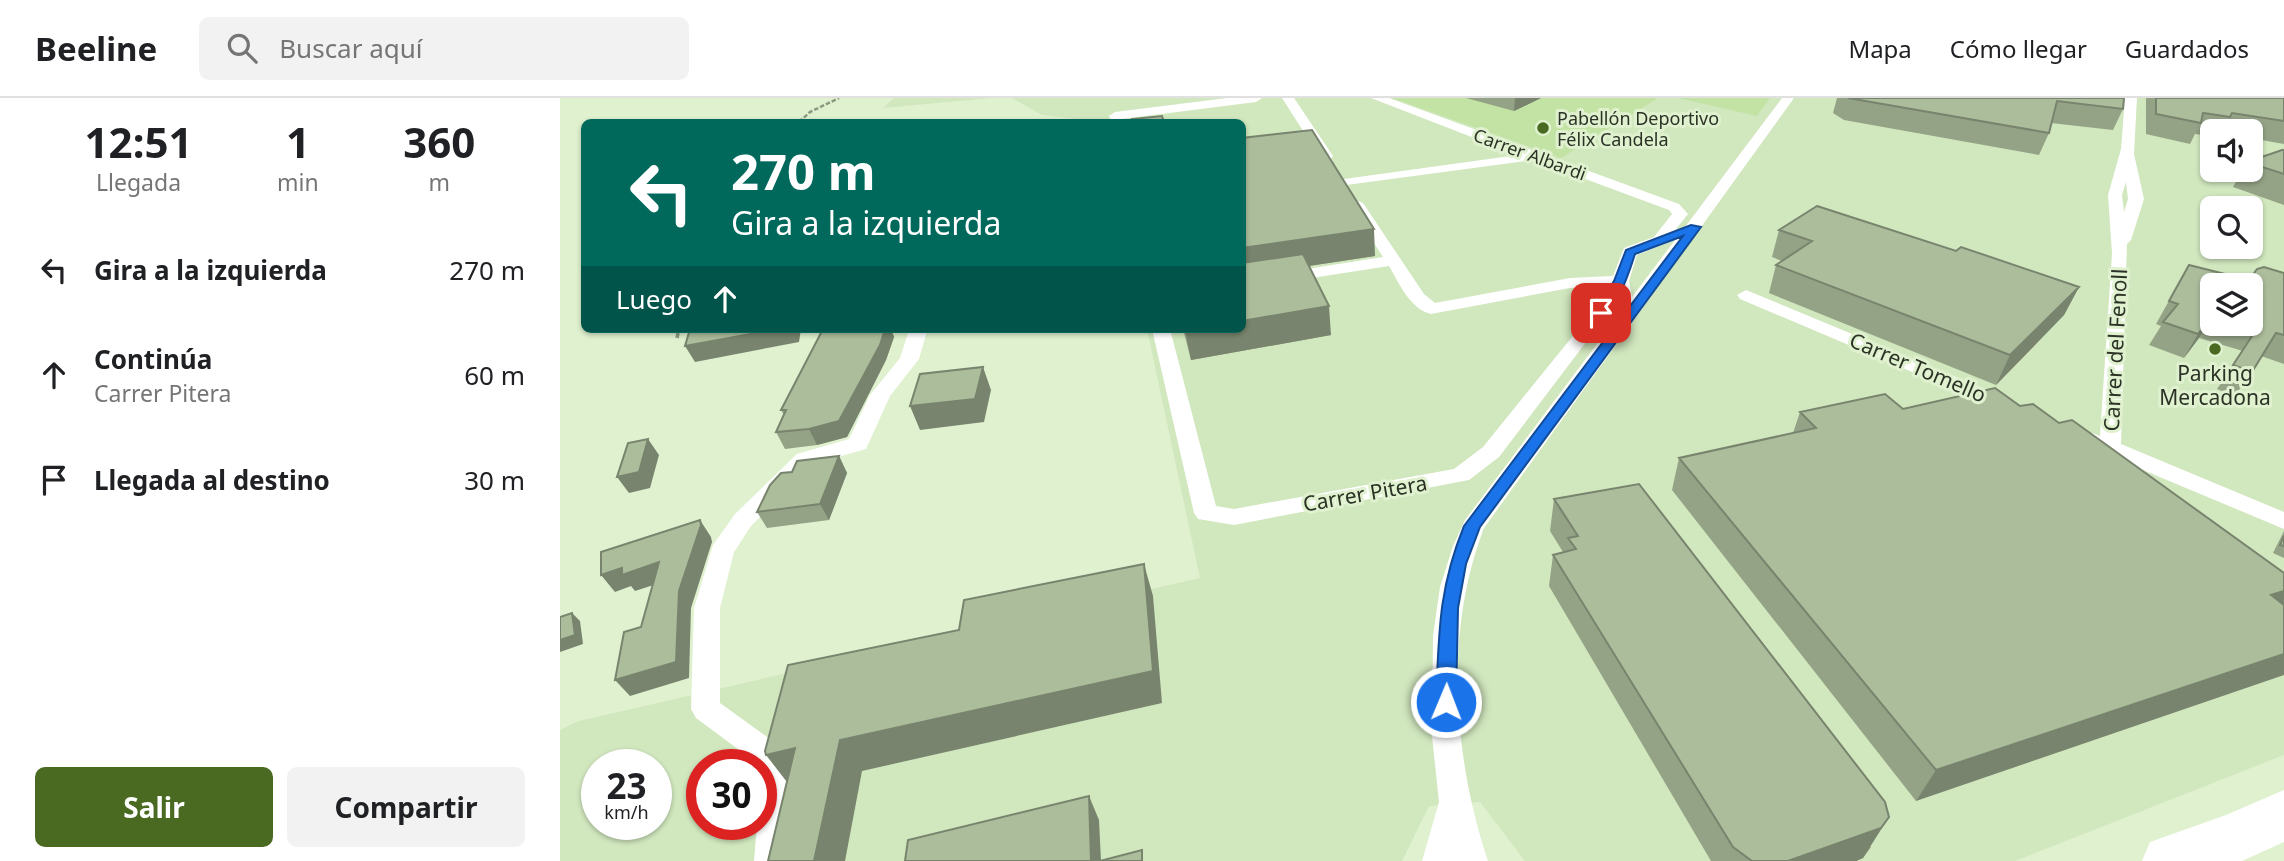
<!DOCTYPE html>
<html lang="es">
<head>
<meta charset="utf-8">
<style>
	body { margin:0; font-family:"Noto Sans",sans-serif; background:#f2f2f2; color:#202124; height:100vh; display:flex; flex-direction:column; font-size:26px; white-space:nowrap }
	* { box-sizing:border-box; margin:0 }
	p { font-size:23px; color:#757577 }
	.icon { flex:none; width:38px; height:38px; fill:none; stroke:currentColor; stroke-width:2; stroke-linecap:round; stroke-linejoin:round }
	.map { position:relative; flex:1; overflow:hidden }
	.details { display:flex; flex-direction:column; background:#fff; width:560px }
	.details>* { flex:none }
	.guide { position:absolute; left:21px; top:21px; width:665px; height:214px; border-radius:10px; box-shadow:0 2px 5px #0004; background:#00695c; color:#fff; overflow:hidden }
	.buttons { position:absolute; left:1640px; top:21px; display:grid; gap:14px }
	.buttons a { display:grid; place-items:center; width:63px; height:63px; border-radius:10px; background:#fff; box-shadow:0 2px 5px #0004; font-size:35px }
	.speed { position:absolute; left:21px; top:651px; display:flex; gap:14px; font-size:35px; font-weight:700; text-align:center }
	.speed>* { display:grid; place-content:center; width:91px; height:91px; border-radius:50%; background:#fff; box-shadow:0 2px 5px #0004; line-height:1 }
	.speed small { font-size:18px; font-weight:400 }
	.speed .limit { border:10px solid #d22; background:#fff; color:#111 }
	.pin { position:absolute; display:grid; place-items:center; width:60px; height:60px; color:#fff; margin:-30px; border-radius:14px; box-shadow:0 4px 10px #0006 }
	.me { position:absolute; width:77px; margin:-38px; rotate:1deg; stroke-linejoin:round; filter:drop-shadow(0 0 5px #0008) }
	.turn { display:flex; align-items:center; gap:24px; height:147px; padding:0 35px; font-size:32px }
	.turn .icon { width:91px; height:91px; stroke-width:2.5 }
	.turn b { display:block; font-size:49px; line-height:60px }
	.then { display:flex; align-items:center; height:66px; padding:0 35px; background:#0003; gap:14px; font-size:26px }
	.eta { display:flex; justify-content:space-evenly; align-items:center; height:119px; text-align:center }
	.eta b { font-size:42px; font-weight:700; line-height:49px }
	.action { display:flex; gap:14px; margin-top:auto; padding:14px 35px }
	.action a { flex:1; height:80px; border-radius:10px; background:#496a20; color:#fff; font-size:28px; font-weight:700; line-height:80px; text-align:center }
	.action a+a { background:#f2f2f2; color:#202124 }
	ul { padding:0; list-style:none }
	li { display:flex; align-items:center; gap:21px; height:105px; padding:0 35px }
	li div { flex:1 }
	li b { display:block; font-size:26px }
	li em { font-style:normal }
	header { display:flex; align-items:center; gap:42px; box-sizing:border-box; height:98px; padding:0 35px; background:#fff; border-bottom:2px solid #e0e0e0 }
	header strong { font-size:33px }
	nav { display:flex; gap:38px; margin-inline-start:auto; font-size:24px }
	.search { width:490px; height:63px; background:#f2f2f2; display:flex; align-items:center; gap:18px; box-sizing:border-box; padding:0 24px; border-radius:10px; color:#757577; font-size:26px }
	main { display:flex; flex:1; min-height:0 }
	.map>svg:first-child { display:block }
	.built { fill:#d1e7be; fill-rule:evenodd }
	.green { fill:#c3e3a4 }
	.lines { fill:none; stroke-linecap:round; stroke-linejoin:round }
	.path-far1 { stroke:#8c9981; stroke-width:2.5; stroke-dasharray:4.5 2; stroke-linecap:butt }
	.path { stroke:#8c9981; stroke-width:3.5; stroke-dasharray:5 2.5; stroke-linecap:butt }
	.street { fill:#fff; fill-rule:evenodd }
	.highway { fill:#fff; fill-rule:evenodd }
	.wall { fill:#94a386; fill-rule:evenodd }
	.shaded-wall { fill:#78846d }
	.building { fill:#acbd9c; stroke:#78846d; stroke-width:2 }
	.route { fill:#1a73e8; stroke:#114b97; stroke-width:2 }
	.poi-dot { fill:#496a20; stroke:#dff1cf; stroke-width:2.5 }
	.labels { text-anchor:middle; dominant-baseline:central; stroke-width:6; stroke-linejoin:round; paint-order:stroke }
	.far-poi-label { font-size:18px; fill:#2c3326; stroke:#dff1cf; text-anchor:start }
	.far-street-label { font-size:18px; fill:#2c3326; stroke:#dff1cf }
	.street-label { font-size:21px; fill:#2c3326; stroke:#dff1cf }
	.poi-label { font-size:21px; fill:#2c3326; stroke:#dff1cf }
</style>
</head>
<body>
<header>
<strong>Beeline</strong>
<div class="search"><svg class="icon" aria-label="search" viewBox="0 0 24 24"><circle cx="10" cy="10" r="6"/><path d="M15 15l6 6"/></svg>Buscar aquí</div>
<nav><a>Mapa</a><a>Cómo llegar</a><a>Guardados</a></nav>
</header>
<main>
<section class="details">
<div class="eta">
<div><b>12:51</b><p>Llegada</p></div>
<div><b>1</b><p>min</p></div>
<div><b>360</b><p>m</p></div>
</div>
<ul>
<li><svg class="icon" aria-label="left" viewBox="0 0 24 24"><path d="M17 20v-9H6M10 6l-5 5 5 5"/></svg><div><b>Gira a la izquierda</b></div><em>270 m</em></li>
<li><svg class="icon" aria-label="ahead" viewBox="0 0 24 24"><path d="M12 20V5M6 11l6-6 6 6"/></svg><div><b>Continúa</b><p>Carrer Pitera</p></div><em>60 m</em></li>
<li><svg class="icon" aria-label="arrive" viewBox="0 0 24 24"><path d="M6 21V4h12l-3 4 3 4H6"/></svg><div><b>Llegada al destino</b></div><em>30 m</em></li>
</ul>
<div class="action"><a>Salir</a><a>Compartir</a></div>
</section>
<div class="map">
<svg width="1724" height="763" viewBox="0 0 1724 763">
	<rect width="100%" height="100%" fill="#dff1cf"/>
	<!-- built -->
	<path class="built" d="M334 0H431L323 10Z
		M452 0H1724V657L1455 763H965L920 704 869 708 842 763H0V632L19 623 640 480 587 231H682V24H543L482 17ZM1652 33H1690V72H1652ZM1652 110H1690V149H1652ZM1652 187H1690V226H1652ZM37 667H96V726H37ZM142 667H201V726H142Z"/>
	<!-- green -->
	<path class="green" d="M832 0H1098L1001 60Z
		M1118 0H1210L1197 18Z"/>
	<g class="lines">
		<!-- path-far1 -->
		<path class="path-far1" d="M239 24 250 14 279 0"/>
		<!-- path -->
		<path class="path" d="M117 240 119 231"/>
		<!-- street -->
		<path class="street" d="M667 0H702L696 4 562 21 563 24H551L549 18 555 14Z
			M722 0H734L773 58 771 61H761Z
			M811 0H829L1119 106 1128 116 1116 131 1122 133 1222 0H1234L924 430C884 533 893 659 928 763H862L879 704 872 638 873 538 880 489 893 448 905 422 1070 202H1058L939 359 909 382 674 427 638 421 634 415 592 231H610L656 408 674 411 894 371 923 349 1033 213 1048 189 1010 190 871 216C850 211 839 185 829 168L682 191V181L823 159 790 108 798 103 803 105 864 196 875 205 1010 180 1053 178 1064 150 1094 139 1112 116 1109 112 974 62 779 88 777 85 784 81 958 57ZM1115 142 1072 199 1069 183 1077 157Z
			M1565 0H1577L1574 56 1584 101 1571 142 1567 146 1561 346 1724 414V431L1516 344 1513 339 1516 334 1524 332 1540 338 1552 155 1548 97 1561 51ZM1566 84 1568 101 1564 114 1562 97Z
			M1186 192 1451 302 1454 306 1451 310H1437L1180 201 1177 197Z
			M345 231 367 233 359 261 330 298 306 351 253 366 191 428 174 454 160 510V605L214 644 218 653 231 699 228 763H194L197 726H201V667H191L190 660 136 620 131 611 134 510 153 447 175 416 237 356 289 341 310 297 340 260 348 235Z"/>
		<!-- highway -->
		<path class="highway" d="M1724 692V744L1682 763H1582L1590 744 1666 717Z"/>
	</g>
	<!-- wall -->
	<path class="wall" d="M906 0H981L954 13Z
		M1277 0H1564L1563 11 1553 32 1491 25 1489 35 1479 57 1284 22 1273 15Z
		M1586 0H1724V46L1690 40V33H1652V38L1635 36 1630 46 1586 36Z
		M682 40 815 158 749 168 771 237 631 262 623 231H682Z
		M1724 52V107L1673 89 1683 72H1690V63Z
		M1219 132 1396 153 1519 189 1504 217 1436 287 1209 195 1216 167 1222 163 1212 159Z
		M1629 167 1689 182 1724 175V266L1701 258 1675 298 1657 291 1683 253 1639 240 1624 260 1589 247 1601 228 1596 226ZM1652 187 1690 226H1652Z
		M263 231H331L334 239 326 262 287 339 257 347 225 351 216 334 224 317 221 312Z
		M1460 308 1499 325 1724 475 1356 703 1112 392 1119 360 1233 335 1240 314Z
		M279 358 287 375 269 422 207 430 197 414 232 374Z
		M994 401 1311 749 1303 760 1296 763H1151L989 488 993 457 1003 454 990 433Z
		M1724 433V460L1713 455Z"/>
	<!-- shaded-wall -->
	<path class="shaded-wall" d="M955 0H981L954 13Z
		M814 131 815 158 682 178V150Z
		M1519 189 1504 217 1436 287 1450 257Z
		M769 208 771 237 631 262 625 232 633 231H682V223Z
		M1652 218 1639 240 1624 260 1638 236Z
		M218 231H241L239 244 135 264 125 248Z
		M325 231H331L334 239 326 262 287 339 257 347 249 331Z
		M423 269 431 292 424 324 360 332 350 308Z
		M88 341 99 357 90 390 69 395 57 379Z
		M279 358 287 375 269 422 260 406Z
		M140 422 151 439 152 444 131 510 129 580 70 598 55 582 119 493Z
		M99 464 112 481 75 493 71 488 55 494 41 477 62 470Z
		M584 466 593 498 602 605 302 673 285 763H254L280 642Z
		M1724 493V507L1711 497Z
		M12 515 20 523 23 546 0 554V542Z
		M1724 556V577L1356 703 1376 672Z
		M235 650 230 688 206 657Z
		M529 698 539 722 541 763H531Z
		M1329 719 1303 760 1296 763H1228Z"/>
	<!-- building -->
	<path class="building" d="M1288 0H1564L1563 11 1497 3 1489 35Z
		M1596 0H1724V23L1672 15 1670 19 1643 15 1641 25 1596 16Z
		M602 18 604 24H573L572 21Z
		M752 32 814 131 682 150V40Z
		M1722 52H1724V76L1690 65V63Z
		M1257 108 1396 153 1401 149 1519 189 1450 257 1216 167 1252 143 1219 132Z
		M743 156 769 208 682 223V165Z
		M1629 167 1689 182 1697 171 1704 169 1724 175V237L1716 235 1692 274 1673 267 1698 229 1686 226H1690V187H1652V218L1638 236 1603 224 1618 206 1609 203Z
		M130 231H218L125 248Z
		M263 231H325L320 247 279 323 249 331 216 334 226 312H221Z
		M423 269 415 301 350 308 360 276Z
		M1435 290 1460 308 1473 306 1499 325 1512 322 1724 475V493L1711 497 1724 507V556L1376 672 1119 360 1256 330 1240 314 1325 296 1343 311Z
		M88 341 79 374 57 379 68 345Z
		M279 358 260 406 197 414 210 387 221 375 232 374 237 363Z
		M1079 386 1325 704 1329 719 1321 730 1228 763H1192L1173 749 993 457 1016 451 1008 440 1018 438 994 401Z
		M140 422 141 427 119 493 116 564 55 582 64 534 81 529 99 464 62 477V470L41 477V454Z
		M1724 438V448L1720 447Z
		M584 466 593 573 280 642 254 763H208L235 650 206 657 205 653 228 567 399 532 404 502Z
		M12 515 15 537 0 542V519Z
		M529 698 531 763H345L348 742Z
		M582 752V763H540Z"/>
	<!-- route -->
	<path class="route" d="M1131 127 1141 129 920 429 906 466 898 510 896 604 893 610 886 612 879 610 876 604C879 536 878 492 904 428L1123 138 1075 156C1070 172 1057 213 1041 219L1036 218 1034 215 1054 183 1066 152Z"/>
	<!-- markers -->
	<g class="poi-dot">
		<circle cx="983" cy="30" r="7"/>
		<circle cx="1655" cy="251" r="7"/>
	</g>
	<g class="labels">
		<!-- far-poi labels -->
		<g class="far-poi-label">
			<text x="997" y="20">Pabellón Deportivo<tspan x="997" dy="21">Félix Candela</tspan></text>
		</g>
		<!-- far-street labels -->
		<g class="far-street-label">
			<text transform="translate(970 56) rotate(20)">Carrer Albardi</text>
		</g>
		<!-- street labels -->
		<g class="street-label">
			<text transform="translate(1555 252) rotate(-87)">Carrer del Fenoll</text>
			<text transform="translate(1358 269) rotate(23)">Carrer Tomello</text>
			<text transform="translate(805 395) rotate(-10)">Carrer Pitera</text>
		</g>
		<!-- poi labels -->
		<g class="poi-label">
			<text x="1655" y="275">Parking<tspan x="1655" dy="24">Mercadona</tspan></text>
		</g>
	</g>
</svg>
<div class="buttons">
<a><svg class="icon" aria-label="sound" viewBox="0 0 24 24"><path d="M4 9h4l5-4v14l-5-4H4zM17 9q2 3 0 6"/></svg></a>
<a><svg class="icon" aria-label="search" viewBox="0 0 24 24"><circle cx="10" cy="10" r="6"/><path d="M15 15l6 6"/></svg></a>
<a><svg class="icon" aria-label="layers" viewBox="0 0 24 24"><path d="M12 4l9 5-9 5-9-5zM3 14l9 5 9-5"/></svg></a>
</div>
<div class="speed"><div>23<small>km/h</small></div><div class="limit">30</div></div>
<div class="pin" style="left:1041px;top:215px;background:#d93025"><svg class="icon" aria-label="arrive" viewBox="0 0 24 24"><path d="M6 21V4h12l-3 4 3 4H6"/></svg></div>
<svg class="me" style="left:886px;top:604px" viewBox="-20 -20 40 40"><circle r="17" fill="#1a73e8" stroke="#fff" stroke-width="3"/><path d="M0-11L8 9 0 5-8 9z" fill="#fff"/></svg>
<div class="guide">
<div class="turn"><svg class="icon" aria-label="left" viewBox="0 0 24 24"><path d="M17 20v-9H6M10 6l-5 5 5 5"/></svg><div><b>270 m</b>Gira a la izquierda</div></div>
<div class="then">Luego<svg class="icon" aria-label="ahead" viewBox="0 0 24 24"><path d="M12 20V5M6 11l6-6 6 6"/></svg></div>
</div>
</div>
</main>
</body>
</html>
